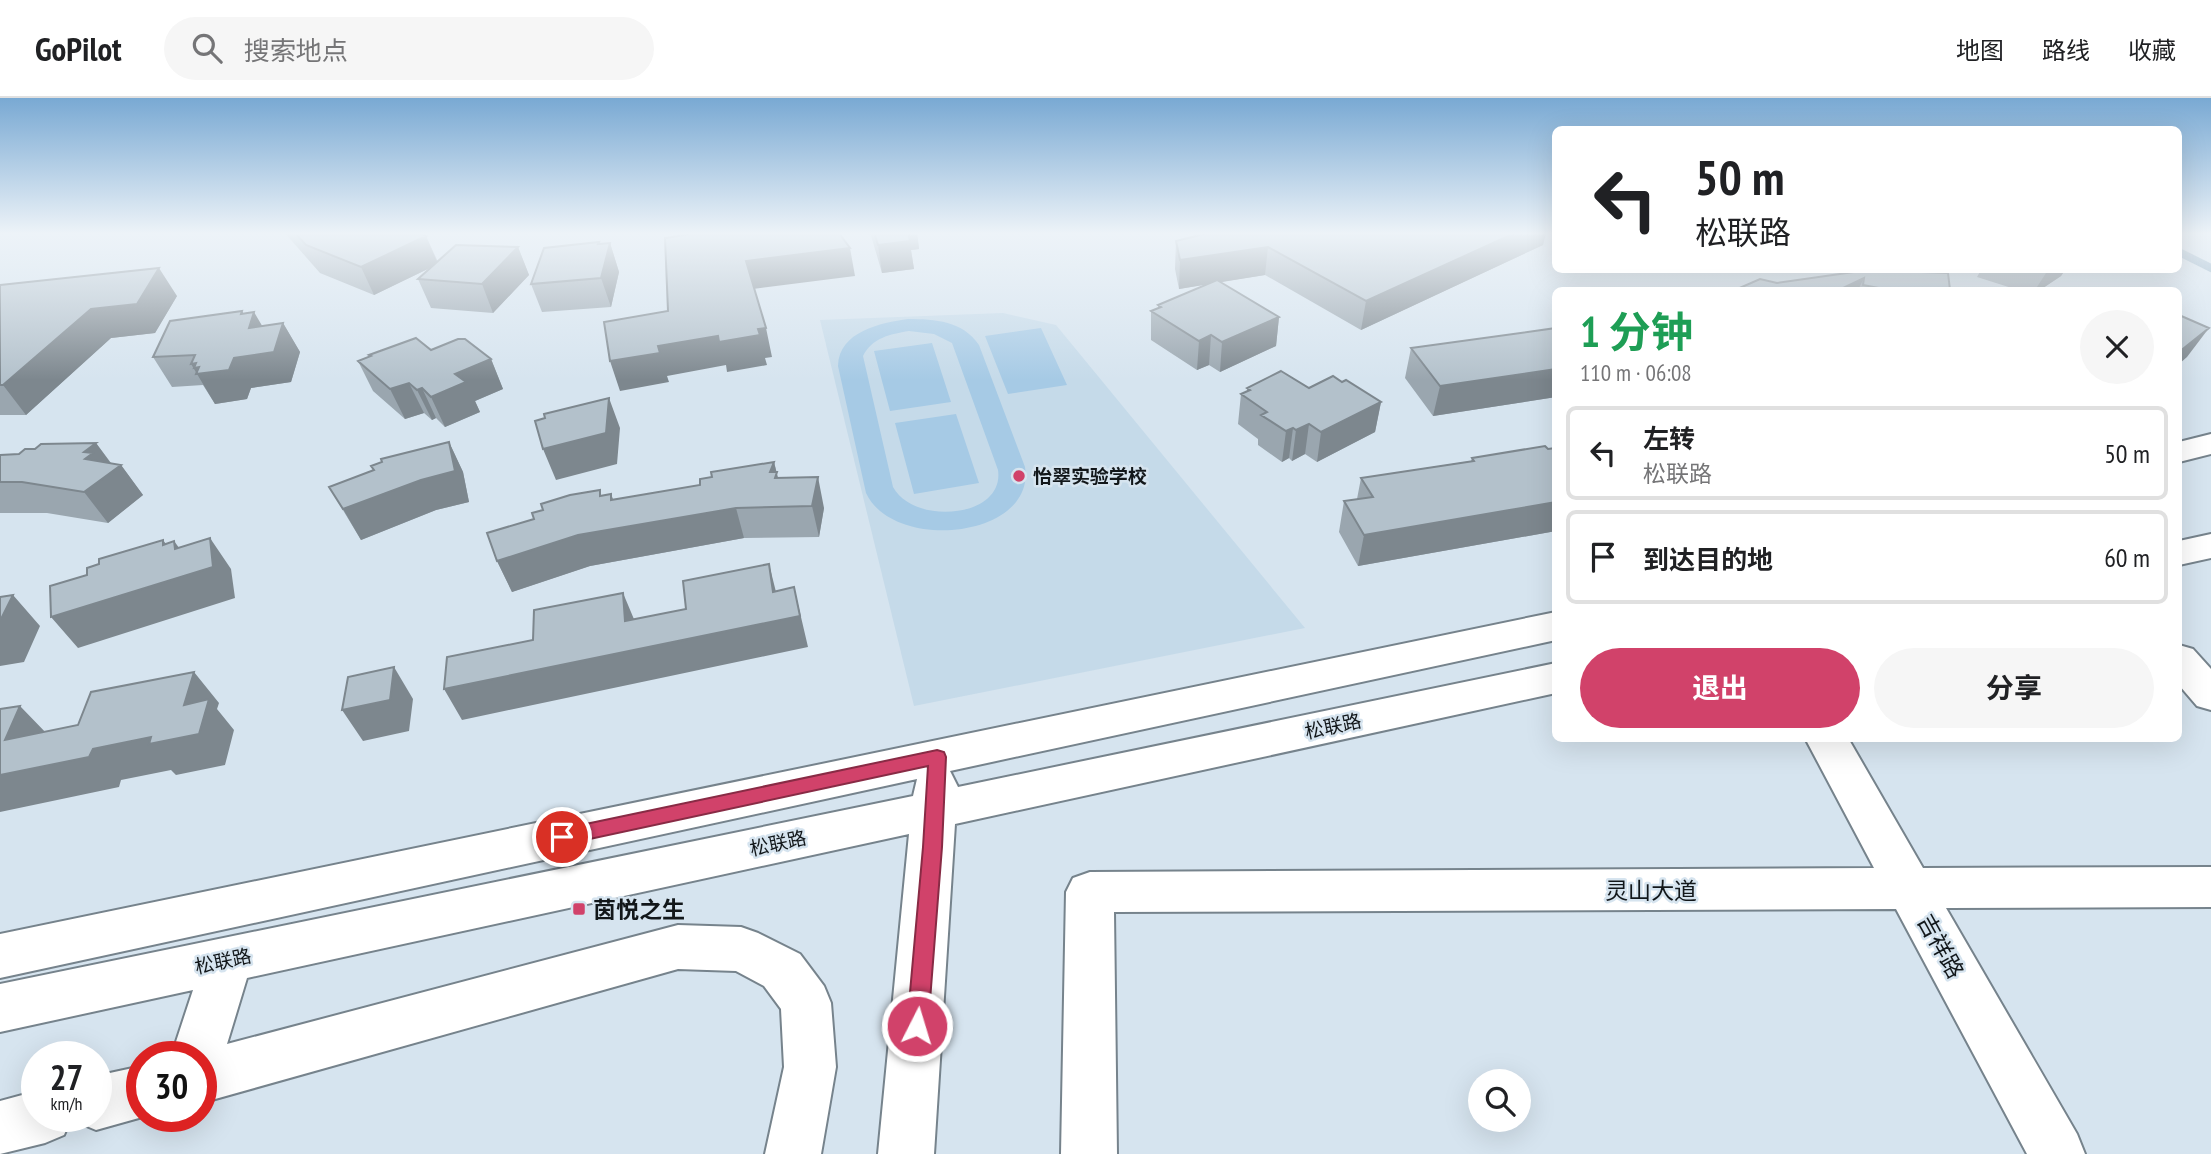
<!DOCTYPE html>
<html lang="zh">
<head>
<meta charset="utf-8">
<style>
	body { margin:0; font-family:"PT Sans Narrow","Noto Sans SC",sans-serif; background:#f6f6f6; color:#202124; height:100vh; display:flex; flex-direction:column; font-size:26px; white-space:nowrap }
	* { box-sizing:border-box; margin:0 }
	p { font-size:23px; color:#757577 }
	.icon { flex:none; width:38px; height:38px; fill:none; stroke:currentColor; stroke-width:2; stroke-linecap:round; stroke-linejoin:round }
	.map { position:relative; flex:1; overflow:hidden }
	.details { position:absolute; left:1552px; top:189px; width:630px; height:455px; display:flex; flex-direction:column; background:#fff; border-radius:10px; box-shadow:0 7px 28px #0002 }
	.details>* { flex:none }
	.banner { position:absolute; left:1552px; top:28px; width:630px; height:147px; border-radius:10px; box-shadow:0 7px 28px #0002; background:#fff; color:#202124; overflow:hidden }
	.buttons { position:absolute; left:1468px; top:971px; display:grid; gap:14px }
	.buttons a { display:grid; place-items:center; width:63px; height:63px; border-radius:50%; background:#fff; box-shadow:0 7px 28px #0002; font-size:35px }
	.speed { position:absolute; left:21px; top:943px; display:flex; gap:14px; font-size:35px; font-weight:700; text-align:center }
	.speed>* { display:grid; place-content:center; width:91px; height:91px; border-radius:50%; background:#fff; box-shadow:0 7px 28px #0002; line-height:1 }
	.speed small { font-size:18px; font-weight:400 }
	.speed .limit { border:10px solid #d22; background:#fff; color:#111 }
	.pin { position:absolute; display:grid; place-items:center; width:60px; height:60px; color:#fff; margin:-30px; border:4px solid #fff; border-radius:50%; box-shadow:0 2px 7px #0007 }
	.me { position:absolute; width:77px; margin:-38px; rotate:5deg; stroke-linejoin:round; filter:drop-shadow(0 0 5px #0008) }
	.turn { display:flex; align-items:center; gap:24px; height:147px; padding:0 28px; font-size:32px }
	.turn .icon { width:91px; height:91px; stroke-width:2.5 }
	.turn b { display:block; font-size:49px; line-height:60px }
	.round { display:grid; place-items:center; flex:none; width:74px; height:74px; border-radius:37px; background:#f6f6f6 }
	.summary { display:flex; align-items:center; justify-content:space-between; height:119px; padding:0 28px }
	h1 { font-size:42px; font-weight:700; line-height:52px; color:#1e9e55 }
	.action { display:flex; gap:14px; margin-top:auto; padding:14px 28px }
	.action a { flex:1; height:80px; border-radius:42px; background:#d1426a; color:#fff; font-size:28px; font-weight:700; line-height:80px; text-align:center }
	.action a+a { background:#f6f6f6; color:#202124 }
	ul { padding:0; list-style:none }
	li { display:flex; align-items:center; gap:21px; height:94px; margin:0 14px 10px; padding:0 14px; border:4px solid #e0e0e0; border-radius:10px }
	li div { flex:1 }
	li b { display:block; font-size:26px }
	li em { font-style:normal }
	header { display:flex; align-items:center; gap:42px; box-sizing:border-box; height:98px; padding:0 35px; background:#fff; border-bottom:2px solid #e0e0e0 }
	header strong { font-size:33px }
	nav { display:flex; gap:38px; margin-inline-start:auto; font-size:24px }
	.search { width:490px; height:63px; background:#f6f6f6; display:flex; align-items:center; gap:18px; box-sizing:border-box; padding:0 24px; border-radius:38px; color:#757577; font-size:26px }
	.map>svg:first-child { display:block }
	.built { fill:#c5dae9 }
	.green { fill:#a6cae5; fill-rule:evenodd }
	.lines { fill:none; stroke-linecap:round; stroke-linejoin:round }
	.stream { stroke:#7398b3; stroke-width:8 }
	.minor-casing { stroke:#76838c; stroke-width:4 }
	.minor { fill:#fff; fill-rule:evenodd }
	.wall { fill:#9aa6af }
	.shaded-wall { fill:#7d878e }
	.building { fill:#b3c1cb; stroke:#7d878e; stroke-width:2 }
	.route { fill:#d1426a; stroke:#882b45; stroke-width:2 }
	.poi-dot { fill:#d1426a; stroke:#d6e4ef; stroke-width:2.5 }
	.labels { text-anchor:middle; dominant-baseline:central; stroke-width:5; stroke-linejoin:round; paint-order:stroke }
	.poi-label { font-size:19px; font-weight:bold; fill:#12171a; stroke:#d6e4ef; text-anchor:start }
	.street-label { font-size:19px; fill:#12171a; stroke:#d6e4ef }
	.near-street-label { font-size:23px; fill:#12171a; stroke:#d6e4ef }
	.near-poi-label { font-size:23px; font-weight:bold; fill:#12171a; stroke:#d6e4ef; text-anchor:start }
</style>
</head>
<body>
<header>
<strong>GoPilot</strong>
<div class="search"><svg class="icon" aria-label="search" viewBox="0 0 24 24"><circle cx="10" cy="10" r="6"/><path d="M15 15l6 6"/></svg>搜索地点</div>
<nav><a>地图</a><a>路线</a><a>收藏</a></nav>
</header>
<div class="map">
<svg width="2211" height="1056" viewBox="0 0 2211 1056">
	<rect width="100%" height="100%" fill="#d6e4ef"/>
	<!-- built -->
	<path class="built" d="M1003 215 1056 227 1305 530 914 608 820 222Z"/>
	<!-- green -->
	<path class="green" d="M908 221C935 221 963 223 979 247L1025 369C1036 440 894 455 866 395L838 268C839 233 881 225 908 221ZM909 233 934 236 952 245 998 372C1005 420 914 428 893 389L863 258C872 240 890 236 909 233Z
		M1041 230 1067 287 1008 296 985 238Z
		M932 245 951 304 890 313 874 253Z
		M956 316 979 385 914 396 895 325Z"/>
	<g class="lines">
		<!-- stream -->
		<path class="stream" d="M2179 154 2211 170"/>
		<defs>
			<path id="minor" d="M2211 336V356L2179 364V344Z
				M2211 436V460L2179 467V443Z
				M1556 514V542L950 673 958 689 1556 565V595L955 726 934 1056H878L909 736 247 880 227 946 678 827 741 829 758 835 800 856 824 888 831 905 836 969 821 1056H765L784 969 781 911 764 888 736 873 678 871 201 1005V959H171L193 892 0 934V886L913 698 917 681 0 880V836Z
				M2179 547 2193 551 2211 571V612L2197 608 2179 587Z
				M1805 640H1848L1923 770 2211 769V809L1946 810 2077 1036 2085 1056H2027L1896 811 1114 814 1117 1056H1061L1066 794 1073 780 1090 774 1874 770Z
				M142 968V1018H146L96 1032 77 1024 75 1018H96V978Z
				M37 993V1018H72L64 1037 45 1045 0 1056V1003Z"/>
		</defs>
		<!-- minor casing -->
		<use href="#minor" class="minor-casing"/>
		<!-- minor -->
		<use href="#minor" class="minor"/>
	</g>
	<!-- wall -->
	<path class="wall" d="M284 134H417L426 138 438 164 518 149 529 177 493 215 431 210 418 181 432 169 374 197 320 175Z
		M870 134H917L919 151 911 152 914 171 882 175Z
		M1212 134H1546L1543 147 1361 232 1265 177 1220 184 1279 219 1276 248 1220 274 1209 267 1197 272 1151 242V213L1158 210V207L1208 186 1179 191 1175 171 1176 143Z
		M599 144V146L610 145 619 174 611 209 542 214 531 186Z
		M1868 172 1950 192H1735Z
		M1981 172H2065L2061 178 2040 192H2018L1977 179Z
		M0 187 177 198 155 235 111 240 26 317H0Z
		M283 225 300 254 291 284 251 290 247 301 215 306 203 287 172 289 153 259 262 228Z
		M1556 230V299L1433 318 1405 280 1411 250Z
		M431 252 491 261 503 291 475 303 480 314 445 329 436 320 432 322 424 315 405 321 373 293 358 263 370 259 369 257Z
		M1342 284 1381 304 1375 334 1317 364 1305 356 1292 363 1289 360 1282 364 1258 347V341L1238 326 1241 296 1247 293V290H1309Z
		M449 344 463 374 469 404 436 412 361 442 329 389Z
		M96 345 111 365 121 367 143 397 108 425 47 415H0V357L19 356 35 351Z
		M1556 350V433L1358 468 1339 434 1344 403 1357 401 1361 380 1471 363 1472 360Z
		M774 364 778 380 824 410 819 439 744 440 590 468 512 494 497 463 602 398 613 402 700 387 712 379Z"/>
	<!-- shaded-wall -->
	<path class="shaded-wall" d="M906 134H917L919 151 911 152 914 171 882 175 878 147Z
		M1517 134H1546L1543 147 1361 232 1366 203Z
		M426 138 438 166 374 197 361 169Z
		M599 144 605 164 610 145 619 174 611 209 601 180Z
		M518 149 529 177 493 215 482 186Z
		M1268 149 1265 177 1179 191 1180 162Z
		M850 150 855 178 753 191 746 163Z
		M159 170 177 198 155 235 111 240 26 317 3 287 91 211Z
		M2048 172H2065L2061 178 2040 192H2035Z
		M1864 180 1858 192H1839Z
		M242 213 249 227 254 214 271 243 283 225 300 254 291 284 251 290 247 301 215 306 191 266Z
		M1279 219 1276 248 1220 274 1222 244Z
		M766 230 772 259 765 260 767 267 727 274 726 267 667 278 669 284 620 293 610 263 658 248Z
		M2209 230 2187 259 2179 266V254Z
		M1211 237 1209 267 1197 272 1199 243Z
		M491 261 503 291 475 303 480 314 445 329 431 299 455 276Z
		M1556 271V299L1433 318 1440 288Z
		M409 285 424 315 405 321 390 291Z
		M422 290 436 320 432 322 417 292Z
		M609 300 620 330 617 366 556 382 543 351Z
		M1381 304 1375 334 1317 364 1321 334Z
		M1309 326 1305 356 1292 363 1296 332Z
		M1293 330 1289 360 1282 364 1286 333Z
		M449 344 463 374 469 404 436 412 361 442 343 411Z
		M96 345 115 371 121 367 143 397 108 425 84 394 85 361 84 354Z
		M774 364 784 405 770 374Z
		M818 379 824 410 819 439 812 408Z
		M611 396 623 427 736 410 744 440 590 468 512 494 497 463 611 402Z
		M1556 404V433L1358 468 1364 437Z
		M210 440 231 471 235 500 78 550 51 519 163 447V442L186 473 175 451 174 443 197 474Z
		M769 466 777 498 794 489 808 549 462 622 444 591 625 523 623 495 636 526 773 494Z
		M13 497 40 528 24 564 0 568V516Z
		M394 569 413 601 409 633 363 643 342 612Z
		M194 574 219 605 217 611 234 632 225 667 176 677 171 672 121 682 119 689 0 714V677L5 642 20 608 50 639 93 651 184 607Z"/>
	<!-- building -->
	<path class="building" d="M294 134H417L426 138 361 169 306 147Z
		M704 134H838L850 150 746 163 766 230 758 231 760 237 719 244 718 238 658 248 660 255 610 263 604 224 668 213 665 140Z
		M874 134H908L910 143 878 147Z
		M1212 134H1517L1366 203 1268 149 1180 162 1176 143Z
		M599 144 598 146 610 145 601 180 531 186 544 150Z
		M456 147 518 149 482 186 418 181Z
		M159 170 137 206 91 211 3 287H0V187Z
		M1868 172 1948 175 1950 192H1889L1863 187 1864 180 1839 192H1735L1760 181 1777 185Z
		M1217 182 1279 219 1222 244 1211 237 1199 243 1151 213 1161 209 1158 207Z
		M242 213 241 216 254 214 249 230 283 225 274 254 234 260 229 272 196 276 199 269 194 270 196 265 191 266 195 257 153 259 170 223Z
		M2179 217 2209 230 2179 254Z
		M1556 230V271L1440 288 1411 250Z
		M416 240 431 252 458 241H465L491 261 455 276 466 284 431 299 422 290 417 292 409 285 390 291 358 263 371 258 369 257Z
		M1281 273 1309 290 1333 278 1342 284 1346 282 1381 304 1321 334 1309 326 1296 332 1293 330 1286 333 1261 317 1267 314 1241 296 1250 292 1247 290Z
		M609 300 606 335 543 351 535 323 545 320 544 316Z
		M449 344 455 373 421 382 343 411 329 389 374 372 371 368 382 364 381 361Z
		M96 345 84 354 93 355 85 361 121 367 84 394 22 384H0V357L19 356 25 351H35L41 346Z
		M1545 348 1548 351 1556 350V404L1364 437 1344 403 1373 399 1361 380 1474 363 1472 360Z
		M774 364 770 374H777L775 380 818 379 812 408 736 410 578 437 497 463 487 435 534 421 532 415 543 412 541 406 570 397 600 392V398L611 396V402L700 387V381L712 379 711 374Z
		M210 440 213 469 51 519 50 488 87 477V470L99 466V461L163 442V447L174 443 175 451Z
		M769 466 773 494 794 489 800 518 444 591 447 559 533 542 534 512 623 495 625 523 686 511 683 483Z
		M13 497 0 523V499Z
		M394 569 390 602 342 612 348 579Z
		M194 574 184 607 209 601 199 636 149 646 151 639 93 651 89 659 0 677V611L20 608 5 642 78 627 91 594Z"/>
	<!-- sky -->
	<linearGradient id="sky" x2="0" y2="1"><stop stop-color="#79a9d3"/><stop offset="0.48" stop-color="#edf3f8"/><stop offset="1" stop-color="#edf3f8" stop-opacity="0"/></linearGradient>
	<rect width="2211" height="282" fill="url(#sky)"/>
	<!-- route -->
	<path class="route" d="M937 652 944 654 946 659 942 749 928 928 925 935 917 938 910 935 907 928 923 749 928 668 562 747 555 745 552 739 555 734 562 731Z"/>
	<!-- markers -->
	<g class="poi-dot">
		<circle cx="1019" cy="378" r="7"/>
		<rect x="572" y="804" width="14" height="14" rx="3.5"/>
	</g>
	<g class="labels">
		<!-- poi labels -->
		<g class="poi-label">
			<text x="1033" y="378">怡翠实验学校</text>
		</g>
		<!-- street labels -->
		<g class="street-label">
			<text transform="translate(1333 628) rotate(-12)">松联路</text>
			<text transform="translate(778 745) rotate(-12)">松联路</text>
			<text transform="translate(223 863) rotate(-12)">松联路</text>
		</g>
		<!-- near-street labels -->
		<g class="near-street-label">
			<text x="1651" y="792">灵山大道</text>
			<text transform="translate(1941 848) rotate(61)">吉祥路</text>
		</g>
		<!-- near-poi labels -->
		<g class="near-poi-label">
			<text x="593" y="811">茵悦之生</text>
		</g>
	</g>
</svg>
<div class="buttons">
<a><svg class="icon" aria-label="search" viewBox="0 0 24 24"><circle cx="10" cy="10" r="6"/><path d="M15 15l6 6"/></svg></a>
</div>
<div class="speed"><div>27<small>km/h</small></div><div class="limit">30</div></div>
<div class="pin" style="left:562px;top:739px;background:#d93025"><svg class="icon" aria-label="arrive" viewBox="0 0 24 24"><path d="M6 21V4h12l-3 4 3 4H6"/></svg></div>
<svg class="me" style="left:917px;top:928px" viewBox="-20 -20 40 40"><circle r="17" fill="#d1426a" stroke="#fff" stroke-width="3"/><path d="M0-11L8 9 0 5-8 9z" fill="#fff"/></svg>
<div class="banner">
<div class="turn"><svg class="icon" aria-label="left" viewBox="0 0 24 24"><path d="M17 20v-9H6M10 6l-5 5 5 5"/></svg><div><b>50 m</b>松联路</div></div>
</div>
<section class="details">
<div class="summary"><div><h1>1 分钟</h1><p>110 m · 06:08</p></div><a class="round"><svg class="icon" aria-label="close" viewBox="0 0 24 24"><path d="M6 6l12 12M18 6L6 18"/></svg></a></div>
<ul>
<li><svg class="icon" aria-label="left" viewBox="0 0 24 24"><path d="M17 20v-9H6M10 6l-5 5 5 5"/></svg><div><b>左转</b><p>松联路</p></div><em>50 m</em></li>
<li><svg class="icon" aria-label="arrive" viewBox="0 0 24 24"><path d="M6 21V4h12l-3 4 3 4H6"/></svg><div><b>到达目的地</b></div><em>60 m</em></li>
</ul>
<div class="action"><a>退出</a><a>分享</a></div>
</section>
</div>
</body>
</html>
